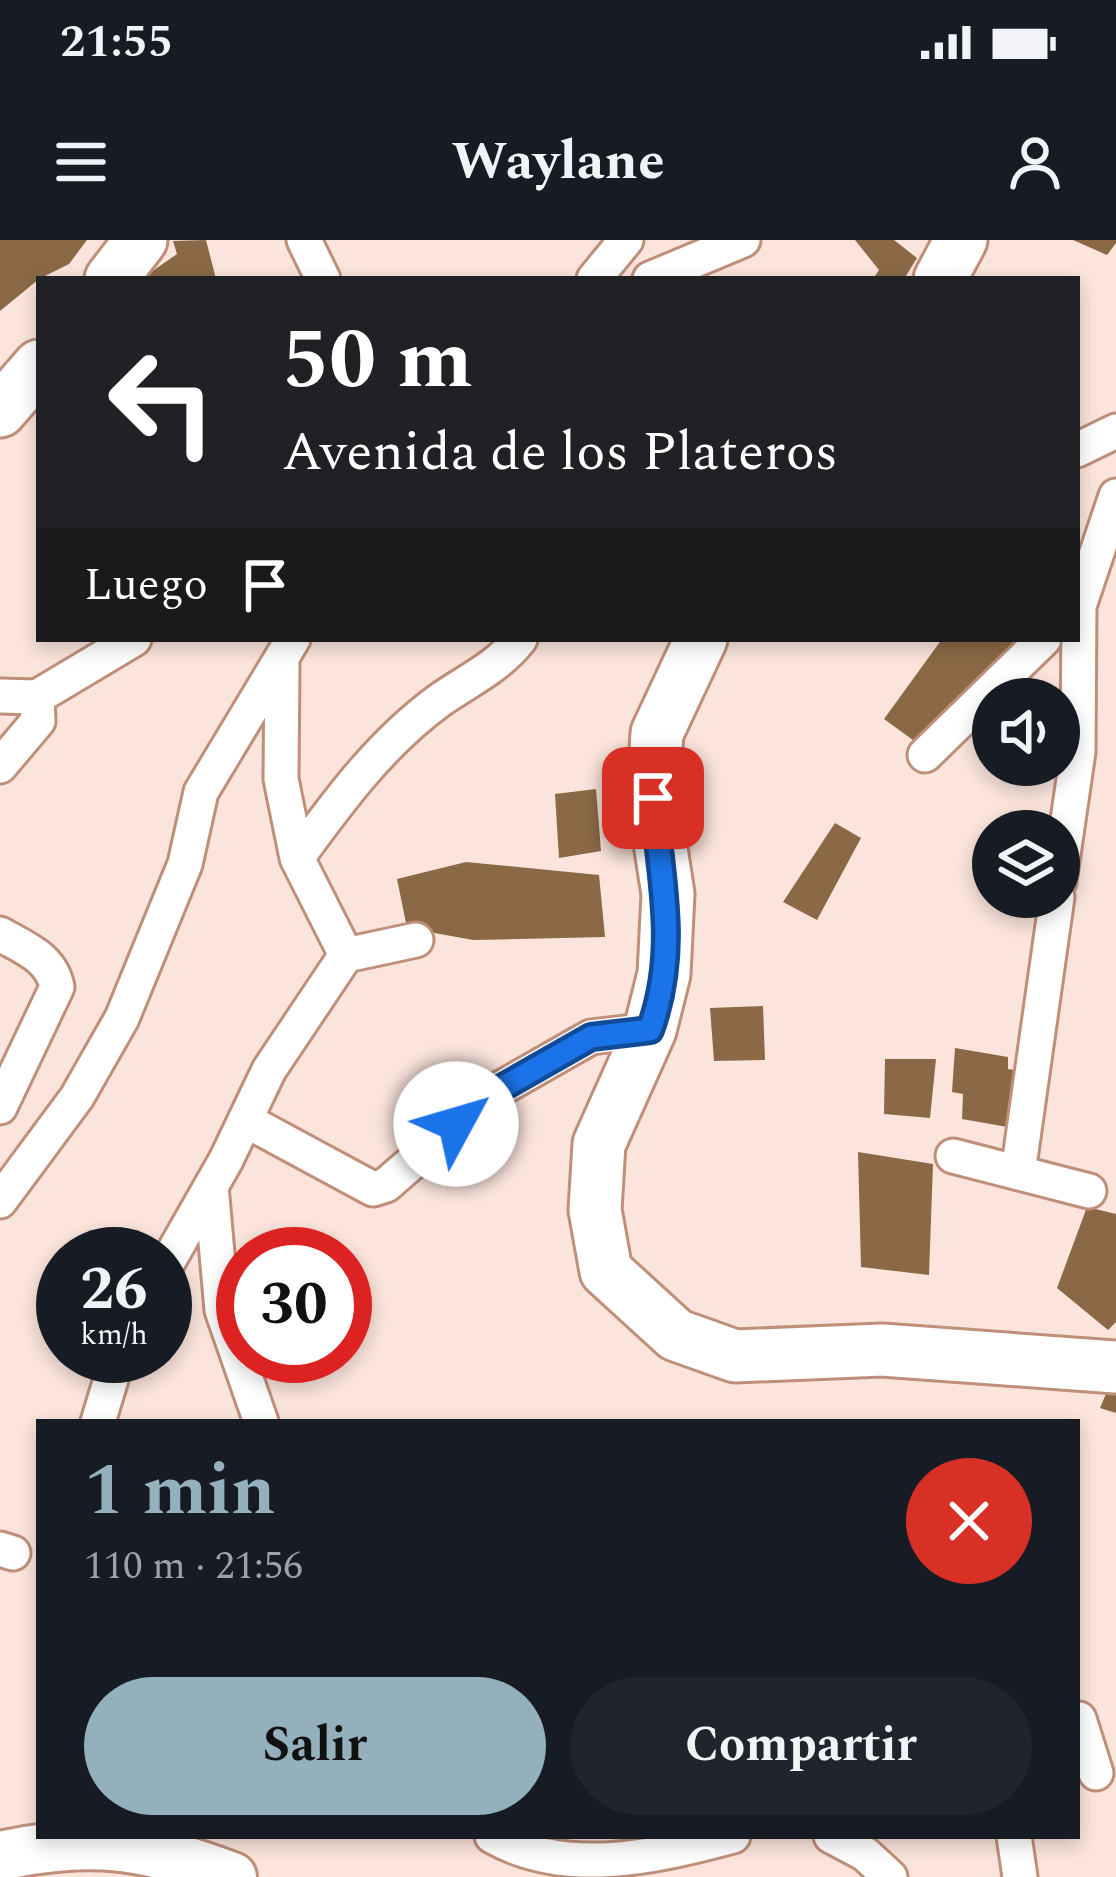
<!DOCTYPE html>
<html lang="es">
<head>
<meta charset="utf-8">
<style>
	body { margin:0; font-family:Spectral,serif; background:#20242c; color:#f1f3f6; height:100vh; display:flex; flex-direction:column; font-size:45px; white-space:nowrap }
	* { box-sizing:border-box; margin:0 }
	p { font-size:39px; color:#9ea1a6 }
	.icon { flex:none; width:66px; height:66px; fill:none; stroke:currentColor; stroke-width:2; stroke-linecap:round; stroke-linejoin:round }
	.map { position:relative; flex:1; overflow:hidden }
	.sheet { position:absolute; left:36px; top:1179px; width:1044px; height:420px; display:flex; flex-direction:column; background:#171b24; border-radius:0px; box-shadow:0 6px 18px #0003 }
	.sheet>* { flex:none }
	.hud { position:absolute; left:36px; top:36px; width:1044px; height:366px; border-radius:0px; box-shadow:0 6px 18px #0003; background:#202124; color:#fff; overflow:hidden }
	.fabs { position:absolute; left:972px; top:438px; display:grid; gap:24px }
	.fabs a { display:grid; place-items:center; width:108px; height:108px; border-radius:50%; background:#171b24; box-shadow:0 6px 18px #0003; font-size:60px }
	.speed { position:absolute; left:36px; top:987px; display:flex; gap:24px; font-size:60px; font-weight:700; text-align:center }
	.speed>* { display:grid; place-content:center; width:156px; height:156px; border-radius:50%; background:#171b24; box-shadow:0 6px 18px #0003; line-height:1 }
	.speed small { font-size:30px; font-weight:400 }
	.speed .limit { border:18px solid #d22; background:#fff; color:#111 }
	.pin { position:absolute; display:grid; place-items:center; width:102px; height:102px; color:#fff; margin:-51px; border-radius:24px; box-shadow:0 6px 18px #0006 }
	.me { position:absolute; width:132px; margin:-66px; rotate:51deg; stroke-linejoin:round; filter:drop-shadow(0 0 9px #0008) }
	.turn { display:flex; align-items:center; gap:42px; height:252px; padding:0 48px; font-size:54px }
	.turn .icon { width:156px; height:156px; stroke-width:2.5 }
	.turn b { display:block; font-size:84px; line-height:102px }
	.then { display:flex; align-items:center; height:114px; padding:0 48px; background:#0003; gap:24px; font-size:45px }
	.round { display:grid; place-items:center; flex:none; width:126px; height:126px; border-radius:63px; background:#20242c }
	.overview { display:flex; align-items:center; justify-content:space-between; height:204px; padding:0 48px }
	h1 { font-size:72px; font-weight:700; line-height:90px; color:#93b0bc }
	.cta { display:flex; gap:24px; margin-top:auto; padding:24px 48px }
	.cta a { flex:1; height:138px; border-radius:72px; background:#93b0bc; color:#111; font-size:48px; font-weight:700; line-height:138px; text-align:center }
	.cta a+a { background:#20242c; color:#f1f3f6 }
	.status { display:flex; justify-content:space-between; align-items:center; height:84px; padding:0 60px; background:#171b24; direction:ltr }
	.status svg { height:33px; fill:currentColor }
	header { display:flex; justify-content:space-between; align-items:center; height:156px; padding:0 48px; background:#171b24; font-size:54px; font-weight:700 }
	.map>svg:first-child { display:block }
	.building { fill:#8b6946 }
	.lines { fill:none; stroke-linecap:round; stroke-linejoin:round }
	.minor-casing { stroke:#bf8f7a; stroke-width:39 }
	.secondary-casing { stroke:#bf8f7a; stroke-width:54 }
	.primary-casing { stroke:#bf8f7a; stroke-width:57 }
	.minor { stroke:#fff; stroke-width:33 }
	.secondary { stroke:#fff; stroke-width:48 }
	.primary { stroke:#fff; stroke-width:51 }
	.route-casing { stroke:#114b97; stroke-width:30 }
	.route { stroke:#1a73e8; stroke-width:21 }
</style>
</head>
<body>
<div class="status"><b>21:55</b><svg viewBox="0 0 49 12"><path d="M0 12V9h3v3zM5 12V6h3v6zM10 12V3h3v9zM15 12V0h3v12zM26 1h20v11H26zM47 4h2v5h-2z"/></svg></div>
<header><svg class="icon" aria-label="menu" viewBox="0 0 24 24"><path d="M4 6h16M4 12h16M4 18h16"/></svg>Waylane<svg class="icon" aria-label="person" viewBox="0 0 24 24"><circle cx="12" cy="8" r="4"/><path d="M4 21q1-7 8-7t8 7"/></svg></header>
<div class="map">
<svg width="1116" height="1637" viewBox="0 0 1116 1637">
	<rect width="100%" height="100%" fill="#fae4db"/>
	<!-- building -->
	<path class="building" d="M0 0H87L69 24 39 39 0 71Z
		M206 0 216 39H141L177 14 173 1Z
		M855 0H894L917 18 904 39H873L879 30Z
		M1073 0H1116V3L1107 15Z
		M942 399H1019L917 503 884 479Z
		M596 549 601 611 559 618 555 554Z
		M835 583 861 598 817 680 783 662Z
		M466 622 599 635 605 697 473 700 407 688 397 639Z
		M763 766 765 820 714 821 710 768Z
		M955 808 1008 817V829L1025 832 1013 888 962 879 963 854 952 852Z
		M885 819H936L930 878 884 874Z
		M858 912 933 924 929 1035 861 1027Z
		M1087 967 1116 974V1082L1108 1090 1057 1048Z
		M1108 1149 1116 1150V1173L1100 1168Z"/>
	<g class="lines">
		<defs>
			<path id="minor" d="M304 0 323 39
				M594 39 626 0
				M650 39 743 0
				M1077 210 1116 191
				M0 456 37 457 134 399
				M925 515 1044 399
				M0 526 38 481 37 457
				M297 618C339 560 381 503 440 460 470 439 497 428 520 399
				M1059 642 1078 512 1079 366 1116 256
				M0 694C24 708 51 717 57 747L0 867
				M346 715 416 700
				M245 880 373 949 386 945 491 854 591 797 650 790
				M953 916 1089 951
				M1018 933 1057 657
				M211 946 222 1070 261 1182
				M0 961 77 857 122 778 185 624 201 552 293 399
				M165 1027 226 920 269 830 346 715 297 618 281 539 282 424
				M98 1182 118 1116
				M0 1309 13 1313
				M1079 1479 1096 1533
				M492 1596C564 1637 651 1618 733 1596
				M831 1596 865 1614 890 1637
				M1014 1596 1020 1637"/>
			<path id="secondary" d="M0 1616C91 1596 145 1604 232 1637"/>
			<path id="primary" d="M111 39 141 0
				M940 39 961 0
				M0 171 39 126
				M701 399 657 493 653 558 668 654 664 734 650 790 599 904 595 970 606 1031 676 1095 735 1116 882 1110 1116 1127"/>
		</defs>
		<!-- minor casing -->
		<use href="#minor" class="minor-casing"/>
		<!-- secondary casing -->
		<use href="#secondary" class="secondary-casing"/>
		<!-- primary casing -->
		<use href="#primary" class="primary-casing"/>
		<!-- minor -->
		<use href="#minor" class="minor"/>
		<!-- secondary -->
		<use href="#secondary" class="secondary"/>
		<!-- primary -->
		<use href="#primary" class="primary"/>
	</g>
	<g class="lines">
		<defs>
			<path id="route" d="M456 884 491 854 591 797 650 790C679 711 661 638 653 558"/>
		</defs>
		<!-- route casing -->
		<use href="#route" class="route-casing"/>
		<!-- route -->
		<use href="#route" class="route"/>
	</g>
</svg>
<div class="fabs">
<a><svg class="icon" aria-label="sound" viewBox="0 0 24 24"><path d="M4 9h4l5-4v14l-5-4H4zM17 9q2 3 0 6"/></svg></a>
<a><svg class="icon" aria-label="layers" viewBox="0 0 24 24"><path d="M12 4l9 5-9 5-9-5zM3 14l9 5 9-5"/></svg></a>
</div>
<div class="speed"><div>26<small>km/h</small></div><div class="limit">30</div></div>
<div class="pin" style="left:653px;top:558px;background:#d93025"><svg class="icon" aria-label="arrive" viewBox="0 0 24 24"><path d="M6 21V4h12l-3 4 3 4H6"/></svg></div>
<svg class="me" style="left:456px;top:884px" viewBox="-20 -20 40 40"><circle r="19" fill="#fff"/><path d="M0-13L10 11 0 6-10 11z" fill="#1a73e8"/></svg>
<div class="hud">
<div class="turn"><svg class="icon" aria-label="left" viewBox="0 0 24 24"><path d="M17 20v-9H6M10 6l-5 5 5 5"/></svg><div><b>50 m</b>Avenida de los Plateros</div></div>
<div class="then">Luego<svg class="icon" aria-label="arrive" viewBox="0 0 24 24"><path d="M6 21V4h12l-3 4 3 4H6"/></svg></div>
</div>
<section class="sheet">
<div class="overview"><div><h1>1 min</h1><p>110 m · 21:56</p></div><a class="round" style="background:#d93025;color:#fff"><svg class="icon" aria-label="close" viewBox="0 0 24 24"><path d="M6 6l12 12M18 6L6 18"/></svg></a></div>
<div class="cta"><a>Salir</a><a>Compartir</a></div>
</section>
</div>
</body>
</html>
